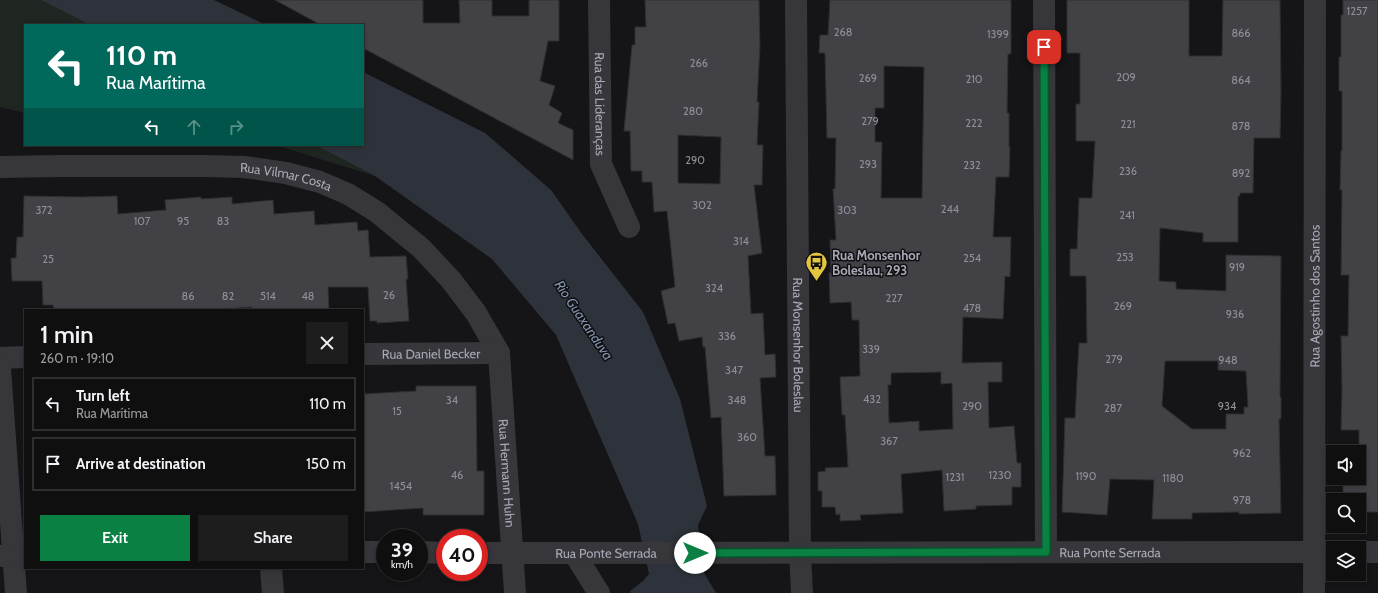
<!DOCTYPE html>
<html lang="en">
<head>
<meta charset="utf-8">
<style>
	body { margin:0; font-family:Cabin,sans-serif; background:#1e1d1e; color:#f1f3f6; height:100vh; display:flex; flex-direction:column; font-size:15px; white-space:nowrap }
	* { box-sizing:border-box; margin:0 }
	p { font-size:13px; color:#9c9c9f }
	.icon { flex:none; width:22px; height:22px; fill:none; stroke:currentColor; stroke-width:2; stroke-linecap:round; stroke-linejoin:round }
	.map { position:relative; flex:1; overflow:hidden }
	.sheet { position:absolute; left:24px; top:309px; width:340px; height:260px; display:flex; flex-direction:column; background:#100f10; border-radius:0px; box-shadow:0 2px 6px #0003,0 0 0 1px #302f30 }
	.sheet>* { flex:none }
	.guide { position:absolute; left:24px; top:24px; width:340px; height:122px; border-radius:0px; box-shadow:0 2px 6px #0003,0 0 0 1px #302f30; background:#00695c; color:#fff; overflow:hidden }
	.fabs { position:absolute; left:1326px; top:445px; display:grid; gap:8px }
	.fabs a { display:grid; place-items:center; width:40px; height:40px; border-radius:0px; background:#100f10; box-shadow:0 2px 6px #0003,0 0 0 1px #302f30; font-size:20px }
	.speed { position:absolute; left:376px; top:529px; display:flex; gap:8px; font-size:20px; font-weight:700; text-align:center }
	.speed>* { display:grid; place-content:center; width:52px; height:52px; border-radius:50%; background:#100f10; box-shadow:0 2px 6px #0003,0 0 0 1px #302f30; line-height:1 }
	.speed small { font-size:10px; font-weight:400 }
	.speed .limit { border:6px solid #d22; background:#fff; color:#111 }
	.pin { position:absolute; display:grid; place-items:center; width:34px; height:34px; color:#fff; margin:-17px; border-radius:8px; box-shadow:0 2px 6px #0006 }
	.me { position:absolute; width:44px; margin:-22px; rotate:90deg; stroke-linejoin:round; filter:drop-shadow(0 0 3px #0008) }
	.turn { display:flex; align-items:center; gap:14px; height:84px; padding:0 16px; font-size:18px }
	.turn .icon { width:52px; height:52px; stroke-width:2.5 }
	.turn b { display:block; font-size:28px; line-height:34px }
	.lanes { display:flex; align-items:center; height:38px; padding:0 16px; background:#0003; justify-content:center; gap:20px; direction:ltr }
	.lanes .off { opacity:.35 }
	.round { display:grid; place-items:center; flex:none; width:42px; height:42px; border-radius:0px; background:#1e1d1e }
	.summary { display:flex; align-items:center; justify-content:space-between; height:68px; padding:0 16px }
	h1 { font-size:24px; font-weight:600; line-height:30px }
	.cta { display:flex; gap:8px; margin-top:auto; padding:8px 16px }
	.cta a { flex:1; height:46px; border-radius:0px; background:#0b8043; color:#fff; font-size:16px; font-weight:600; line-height:46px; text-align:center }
	.cta a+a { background:#1e1d1e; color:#f1f3f6 }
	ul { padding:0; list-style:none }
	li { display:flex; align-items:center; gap:12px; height:54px; margin:0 8px 6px; padding:0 8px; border:2px solid #302f30; border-radius:0px }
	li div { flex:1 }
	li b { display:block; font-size:15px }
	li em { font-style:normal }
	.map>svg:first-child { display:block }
	.green { fill:#1f2621 }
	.water { fill:#2e333b }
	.building { fill:#414146; stroke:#2f2f32; fill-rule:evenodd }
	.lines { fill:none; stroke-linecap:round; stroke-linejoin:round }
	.minor { stroke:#36363b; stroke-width:22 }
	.tertiary { stroke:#36363b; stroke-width:22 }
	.route-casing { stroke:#07532c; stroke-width:10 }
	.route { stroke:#0b8043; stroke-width:7 }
	.labels { text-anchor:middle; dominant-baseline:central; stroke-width:3; stroke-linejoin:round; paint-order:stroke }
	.number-label { font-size:11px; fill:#8e8f99 }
	.street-label { font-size:13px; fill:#a7a9b5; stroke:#100f11 }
	.poi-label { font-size:13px; font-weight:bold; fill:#a7a9b5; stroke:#100f11; text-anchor:start }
	.water-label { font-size:14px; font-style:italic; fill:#8192ae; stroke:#100f11 }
</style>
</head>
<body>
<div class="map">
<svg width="1378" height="593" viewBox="0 0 1378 593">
	<rect width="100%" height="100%" fill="#151416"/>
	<!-- green -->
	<path class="green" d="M0 0H41L90 25H25V113L0 107Z
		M275 145H315L375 176Z"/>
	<!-- water -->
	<path class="water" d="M41 0H214L266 25H90Z
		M363 72 485 133 551 190 582 234 643 312 680 399 707 506 698 525 704 573 716 593H631L630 591 643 581 649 574 638 524 556 335 492 259 375 176 315 145H363Z"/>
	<!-- building -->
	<path class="building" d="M275 0H423V23H460L459 0H492V16H529V0H559V41H548L540 81 555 86 549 105 562 113 558 123 573 130V160L363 48V25H321Z
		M645 0H759L760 46 757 102H759L757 145H763L762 185H754L762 253 748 256 751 314 763 313 765 355 775 354 776 377 760 378 765 456H775L776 495 724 496 721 417 711 418 705 347H703L702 337 679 341 675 323 668 324 661 291 675 287 667 211 654 212 652 182H642V171H631L630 131H624L632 45H635V27H646ZM678 135 721 137 720 184 678 183Z
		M830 0H1011V54H1008L1007 113H1009V147H1010L1009 177H996L993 237H1011L1010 277 1005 276 1003 319 963 317 962 363 1002 362V382H988L989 428 1014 426 1017 463H1021V487H1012V505L976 506V509L944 511 942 470 901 474 903 513 860 515 861 520 840 521V514L836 515 835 507H822V491H818V472L826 471 825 468 848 467 845 415H842L840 377 860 376 859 320H852L851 302 830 303 829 273H831L830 240H836L833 189H835L836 138H827L825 53H819L820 35H828ZM884 66 924 67 922 198H881L882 142H875V108H884ZM941 372V384L952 383 953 429 919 431V421L889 423 888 385H891V373Z
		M1067 0H1189V56H1222L1223 0H1280L1281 91 1280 138H1254L1253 193H1240V196H1238V242H1203V233L1160 228 1159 281 1176 282V289L1226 291V255L1281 256 1280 397H1281V419H1279L1281 513 1239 514V512L1192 513V519H1152L1154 480 1110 479 1107 515 1062 512 1065 418H1075L1079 343H1087L1086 276H1070V249H1077L1079 198H1092L1095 141H1076V104H1080V53H1067ZM1165 361H1218V370L1246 371 1248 407H1244V414H1226V429H1192L1162 406Z
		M1343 0H1378V512H1359V500H1343V478H1359V430H1341L1342 390 1341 336H1348L1349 275H1341L1342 190H1340L1341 151 1342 150V91H1339V57H1341V15H1343Z
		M24 196 81 197 117 196 118 214 166 210 165 200 201 197V199L232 197V204L273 200 274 214 314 211 315 225 357 222 358 231 368 230 370 257 406 256 408 279H406L409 321 377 323V321H370L368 287H328L329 310H252V307L207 310H54L53 305H43L42 281H12L11 258H16L17 237H23Z
		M416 386H476L477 471H484V515H423V508L363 512V394L416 391Z"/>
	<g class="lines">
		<!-- minor -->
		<g class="minor">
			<path id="s1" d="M599 0 601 164 629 227"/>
			<path id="s2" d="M796 0 800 553 802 593"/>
			<path d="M1044 0 1046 552"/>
			<path id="s3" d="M0 167 62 166H202L244 167 286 173 320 182 348 194 377 212 421 248 451 280 476 313 499 353 515 593"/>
			<path id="s4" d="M363 354 499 353"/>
			<path d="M0 358 25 357"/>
			<path d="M0 368 16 593"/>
			<path d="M574 553 599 593"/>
			<path d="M271 568 273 593"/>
			<path id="s5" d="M1314 593 1315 0"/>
		</g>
		<!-- tertiary -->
		<g class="tertiary">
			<path d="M363 552H385"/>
			<path d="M419 552 445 553"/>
			<path d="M1359 552H1378"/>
			<path id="s6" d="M479 553 1333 552"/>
			<path d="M0 556 25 554"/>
		</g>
	</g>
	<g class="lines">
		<defs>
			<path id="route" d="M695 553 1046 552 1044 47"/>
		</defs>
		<!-- route casing -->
		<use href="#route" class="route-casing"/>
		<!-- route -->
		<use href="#route" class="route"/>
	</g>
	<!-- icons -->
	<defs>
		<symbol id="bus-pin" viewBox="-11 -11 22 30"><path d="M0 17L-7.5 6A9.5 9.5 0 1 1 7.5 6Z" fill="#e3c63f" stroke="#100f11"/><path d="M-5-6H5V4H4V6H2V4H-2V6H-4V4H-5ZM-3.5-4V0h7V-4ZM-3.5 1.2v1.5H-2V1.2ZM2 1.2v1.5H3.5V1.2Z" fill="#111"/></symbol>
	</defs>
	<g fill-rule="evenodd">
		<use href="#bus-pin" x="804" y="250" width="25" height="34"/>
	</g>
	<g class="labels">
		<!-- number labels -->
		<g class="number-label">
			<text x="1357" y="11">1257</text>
			<text x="843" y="32">268</text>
			<text x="1241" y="33">866</text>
			<text x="998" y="34">1399</text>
			<text x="699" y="63">266</text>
			<text x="1126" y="77">209</text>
			<text x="868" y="78">269</text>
			<text x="974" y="79">210</text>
			<text x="1241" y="80">864</text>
			<text x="693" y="111">280</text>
			<text x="870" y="121">279</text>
			<text x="974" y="123">222</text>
			<text x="1128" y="124">221</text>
			<text x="1241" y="126">878</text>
			<text x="695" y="160">290</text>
			<text x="868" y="164">293</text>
			<text x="972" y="165">232</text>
			<text x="1128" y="171">236</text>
			<text x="1241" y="173">892</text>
			<text x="702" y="205">302</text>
			<text x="950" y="209">244</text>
			<text x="44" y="210">372</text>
			<text x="847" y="210">303</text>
			<text x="1127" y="215">241</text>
			<text x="142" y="221">107</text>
			<text x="183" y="221">95</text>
			<text x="223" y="221">83</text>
			<text x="741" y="241">314</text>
			<text x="1125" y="257">253</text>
			<text x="972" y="258">254</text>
			<text x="48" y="259">25</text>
			<text x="1237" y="267">919</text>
			<text x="714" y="288">324</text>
			<text x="389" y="295">26</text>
			<text x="188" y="296">86</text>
			<text x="228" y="296">82</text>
			<text x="268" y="296">514</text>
			<text x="308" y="296">48</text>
			<text x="894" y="298">227</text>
			<text x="1123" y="306">269</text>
			<text x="972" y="308">478</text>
			<text x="1235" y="314">936</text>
			<text x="727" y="336">336</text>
			<text x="871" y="349">339</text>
			<text x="1114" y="359">279</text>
			<text x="1228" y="360">948</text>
			<text x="734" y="370">347</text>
			<text x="872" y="399">432</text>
			<text x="452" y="400">34</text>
			<text x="737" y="400">348</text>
			<text x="972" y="406">290</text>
			<text x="1227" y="406">934</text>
			<text x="1113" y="408">287</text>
			<text x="397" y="411">15</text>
			<text x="747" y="437">360</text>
			<text x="889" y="441">367</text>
			<text x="1242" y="453">962</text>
			<text x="457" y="475">46</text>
			<text x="1000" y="475">1230</text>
			<text x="1086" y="476">1190</text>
			<text x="955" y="477">1231</text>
			<text x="1173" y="478">1180</text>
			<text x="401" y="486">1454</text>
			<text x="1242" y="500">978</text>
		</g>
		<!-- street labels -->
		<g class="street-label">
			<text stroke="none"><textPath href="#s1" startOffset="104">Rua das Lideranças</textPath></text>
			<text stroke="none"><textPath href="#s3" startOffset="287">Rua Vilmar Costa</textPath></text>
			<text stroke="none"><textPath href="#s5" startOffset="297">Rua Agostinho dos Santos</textPath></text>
			<text stroke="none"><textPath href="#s2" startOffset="345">Rua Monsenhor Boleslau</textPath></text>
			<text stroke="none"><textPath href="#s4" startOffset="68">Rua Daniel Becker</textPath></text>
			<text stroke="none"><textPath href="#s3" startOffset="695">Rua Hermann Huhn</textPath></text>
			<text stroke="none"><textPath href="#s6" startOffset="631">Rua Ponte Serrada</textPath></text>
			<text stroke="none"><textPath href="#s6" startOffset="127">Rua Ponte Serrada</textPath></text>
		</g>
		<!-- poi labels -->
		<g class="poi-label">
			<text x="832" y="255">Rua Monsenhor<tspan x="832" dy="15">Boleslau, 293</tspan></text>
		</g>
		<!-- water labels -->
		<g class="water-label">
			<text transform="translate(584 320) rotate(56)">Rio Guaxanduva</text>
		</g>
	</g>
</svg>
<div class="fabs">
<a><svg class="icon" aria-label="sound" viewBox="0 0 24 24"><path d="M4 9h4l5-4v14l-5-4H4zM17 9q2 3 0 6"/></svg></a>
<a><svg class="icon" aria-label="search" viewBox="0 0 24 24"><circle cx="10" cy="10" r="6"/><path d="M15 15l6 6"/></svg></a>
<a><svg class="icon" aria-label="layers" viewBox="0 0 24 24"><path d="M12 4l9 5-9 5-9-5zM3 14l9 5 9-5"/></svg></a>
</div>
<div class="speed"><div>39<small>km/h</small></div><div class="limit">40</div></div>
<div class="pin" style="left:1044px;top:47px;background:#d93025"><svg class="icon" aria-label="arrive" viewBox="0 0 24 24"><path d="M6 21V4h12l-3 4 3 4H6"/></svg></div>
<svg class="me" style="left:695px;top:553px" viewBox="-20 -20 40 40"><circle r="19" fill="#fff"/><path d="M0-13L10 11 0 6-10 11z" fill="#0b8043"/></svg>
<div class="guide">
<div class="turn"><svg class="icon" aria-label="left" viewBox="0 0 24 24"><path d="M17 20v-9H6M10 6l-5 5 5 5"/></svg><div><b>110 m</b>Rua Marítima</div></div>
<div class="lanes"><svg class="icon" aria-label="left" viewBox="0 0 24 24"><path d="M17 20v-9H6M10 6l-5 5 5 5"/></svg><svg class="icon off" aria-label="ahead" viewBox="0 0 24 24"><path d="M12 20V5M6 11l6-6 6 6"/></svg><svg class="icon off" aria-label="right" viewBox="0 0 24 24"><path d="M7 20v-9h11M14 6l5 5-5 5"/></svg></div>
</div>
<section class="sheet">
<div class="summary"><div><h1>1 min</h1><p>260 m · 19:10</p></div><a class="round"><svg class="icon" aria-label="close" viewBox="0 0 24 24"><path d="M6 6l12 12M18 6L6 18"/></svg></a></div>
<ul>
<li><svg class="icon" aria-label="left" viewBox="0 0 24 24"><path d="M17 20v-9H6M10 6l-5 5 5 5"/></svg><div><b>Turn left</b><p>Rua Marítima</p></div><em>110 m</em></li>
<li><svg class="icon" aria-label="arrive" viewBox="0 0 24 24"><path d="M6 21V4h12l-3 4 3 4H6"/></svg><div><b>Arrive at destination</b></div><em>150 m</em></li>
</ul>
<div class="cta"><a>Exit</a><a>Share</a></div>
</section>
</div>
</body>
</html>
